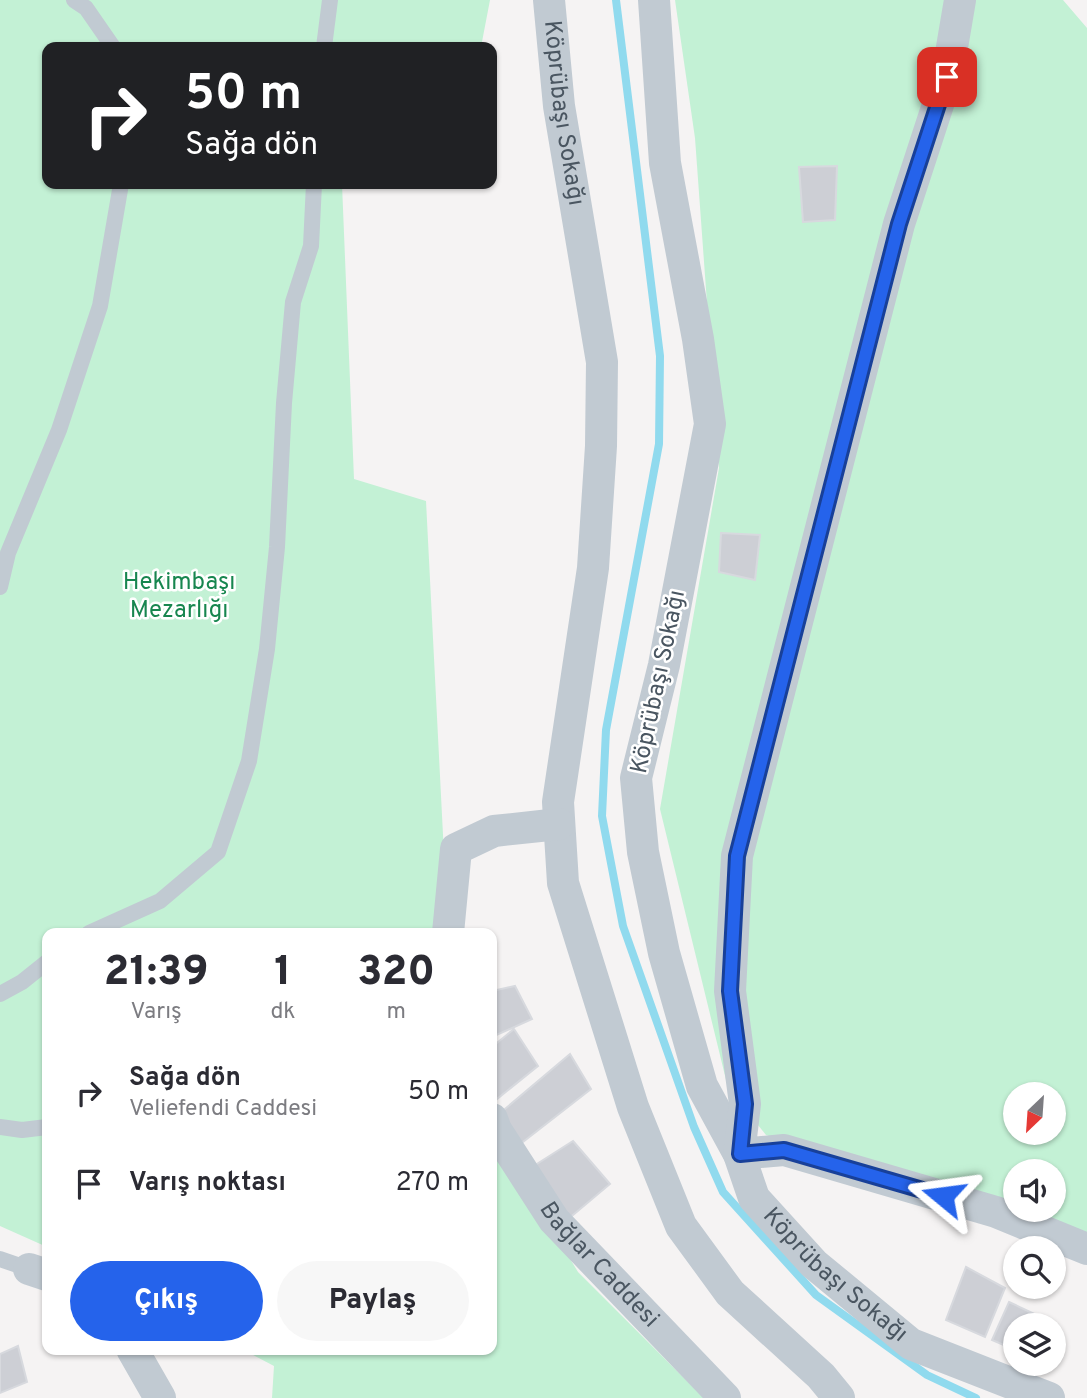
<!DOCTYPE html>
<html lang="tr">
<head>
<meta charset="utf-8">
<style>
	body { margin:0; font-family:Overpass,sans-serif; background:#f7f7f7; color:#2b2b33; height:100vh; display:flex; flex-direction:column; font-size:26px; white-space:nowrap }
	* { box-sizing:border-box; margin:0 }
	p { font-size:23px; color:#7c7c81 }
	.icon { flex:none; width:38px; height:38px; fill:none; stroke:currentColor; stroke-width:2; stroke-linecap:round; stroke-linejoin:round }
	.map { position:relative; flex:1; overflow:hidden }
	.sheet { position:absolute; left:42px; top:928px; width:455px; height:427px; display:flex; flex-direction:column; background:#fff; border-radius:14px; box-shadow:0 2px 5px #0004 }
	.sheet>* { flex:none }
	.top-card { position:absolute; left:42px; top:42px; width:455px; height:147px; border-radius:14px; box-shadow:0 2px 5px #0004; background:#202124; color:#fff; overflow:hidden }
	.needle { width:46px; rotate:205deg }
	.tools { position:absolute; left:1003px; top:1082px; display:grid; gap:14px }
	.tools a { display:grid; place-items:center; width:63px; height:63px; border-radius:50%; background:#fff; box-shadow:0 2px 5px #0004; font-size:35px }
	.pin { position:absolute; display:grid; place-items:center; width:60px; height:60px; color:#fff; margin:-30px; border-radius:14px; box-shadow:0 4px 10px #0006 }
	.me { position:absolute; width:77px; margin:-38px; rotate:286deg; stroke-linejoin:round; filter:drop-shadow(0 0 5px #0008) }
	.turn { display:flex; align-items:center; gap:24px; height:147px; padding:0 28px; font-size:32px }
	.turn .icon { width:91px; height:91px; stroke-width:2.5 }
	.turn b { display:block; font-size:49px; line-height:60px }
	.eta { display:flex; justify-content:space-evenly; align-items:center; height:119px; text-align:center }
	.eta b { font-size:42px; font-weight:800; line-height:49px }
	.primary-button { display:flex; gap:14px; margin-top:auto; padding:14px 28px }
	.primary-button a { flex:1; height:80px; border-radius:42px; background:#2563eb; color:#fff; font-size:28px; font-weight:800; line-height:80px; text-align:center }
	.primary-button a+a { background:#f7f7f7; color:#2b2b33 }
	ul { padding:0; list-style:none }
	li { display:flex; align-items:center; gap:21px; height:91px; padding:0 28px }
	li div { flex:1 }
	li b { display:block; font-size:26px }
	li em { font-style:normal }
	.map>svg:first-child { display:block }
	.green { fill:#c3f1d5; fill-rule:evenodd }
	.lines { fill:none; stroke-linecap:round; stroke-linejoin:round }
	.stream { stroke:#90daee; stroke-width:8 }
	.building { fill:#cdcfd5; stroke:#d7d9de; stroke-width:2 }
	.service { stroke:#c1cad2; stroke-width:16 }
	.minor { stroke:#c1cad2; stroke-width:32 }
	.route-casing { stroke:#184099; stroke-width:18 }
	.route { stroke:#2563eb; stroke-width:12 }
	.labels { text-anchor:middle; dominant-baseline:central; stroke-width:5; stroke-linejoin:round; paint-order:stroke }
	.street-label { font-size:24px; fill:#4a5661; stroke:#fff }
	.park-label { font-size:24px; fill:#17864f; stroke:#fff }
</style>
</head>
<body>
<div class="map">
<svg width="1087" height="1398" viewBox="0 0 1087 1398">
	<rect width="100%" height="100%" fill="#f5f3f3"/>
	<!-- green -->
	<path class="green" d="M0 0H490L481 47H47V184H342L354 479 426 501 448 933H47V1247L0 1226Z
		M675 0H1063L1087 28V1238L766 1135 728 1088 660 809 719 468 695 138ZM1015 1094H1054V1132H1015ZM1015 1171H1054V1209H1015Z
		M492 1130 578 1272 704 1398H272L274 1366 242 1349H492Z"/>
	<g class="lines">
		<!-- stream -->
		<path class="stream" d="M616 0 660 356 659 444 606 730 602 816 623 926 694 1127 723 1192 816 1295 927 1375 976 1398"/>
	</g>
	<!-- building -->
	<path class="building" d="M837 166 835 220 803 222 799 167Z
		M721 533 760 535 755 580 719 572Z
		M515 986 532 1019 492 1037V991Z
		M514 1029 538 1066 497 1099 492 1086V1047Z
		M570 1054 591 1089 519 1145 499 1114Z
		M573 1141 610 1184 567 1220 529 1169Z
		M966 1267 1005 1288 985 1337 946 1320Z
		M1009 1302 1041 1317 1037 1325H1015V1350L992 1340Z
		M18 1346 27 1382 0 1393V1354Z"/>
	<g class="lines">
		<!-- service -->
		<path class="service" d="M74 0 86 8 113 47
			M324 47 330 0
			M0 587 8 553 59 430 100 306 121 184
			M89 933 160 901 218 852 249 761 267 649 277 547 284 403 293 302 311 246 314 184
			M0 994 22 982 47 962
			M0 1127 22 1130 47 1127
			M0 1259 29 1269"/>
		<!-- minor -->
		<g class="minor">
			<path id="s1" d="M549 0 559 106 602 362 601 446 593 568 558 802 563 883 633 1107 681 1226 730 1293 821 1376 839 1398"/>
			<path id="s2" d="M654 0 665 163 698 339 710 424 664 665 636 778 643 852 664 953 702 1086 739 1154 754 1198 814 1264 911 1344 1049 1398"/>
			<path d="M960 0 947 77 899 224 737 856 730 991 745 1104 739 1154 784 1150 996 1212 1087 1249"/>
			<path d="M448 933 456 849 494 831 559 824"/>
			<path id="s3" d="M492 1119 496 1130 554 1220 725 1398"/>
			<path d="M29 1269 47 1275"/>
			<path d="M132 1349 160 1398"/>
		</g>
	</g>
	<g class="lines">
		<defs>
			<path id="route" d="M943 1196 784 1150 740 1154 745 1104 730 991 737 856 899 224 947 77"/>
		</defs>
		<!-- route casing -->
		<use href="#route" class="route-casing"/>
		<!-- route -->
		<use href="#route" class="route"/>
	</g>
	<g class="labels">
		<!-- street labels -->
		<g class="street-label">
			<text stroke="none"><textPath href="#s1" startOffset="114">Köprübaşı Sokağı</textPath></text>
			<text transform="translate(659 682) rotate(-78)">Köprübaşı Sokağı</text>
			<text stroke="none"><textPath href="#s3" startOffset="182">Bağlar Caddesi</textPath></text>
			<text stroke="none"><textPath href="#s2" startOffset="1342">Köprübaşı Sokağı</textPath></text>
		</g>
		<!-- park labels -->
		<g class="park-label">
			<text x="179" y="583">Hekimbaşı<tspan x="179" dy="28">Mezarlığı</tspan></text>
		</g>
	</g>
</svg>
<div class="tools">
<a><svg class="needle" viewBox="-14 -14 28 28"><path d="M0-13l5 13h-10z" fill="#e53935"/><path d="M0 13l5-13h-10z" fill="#7c7c81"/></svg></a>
<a><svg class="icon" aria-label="sound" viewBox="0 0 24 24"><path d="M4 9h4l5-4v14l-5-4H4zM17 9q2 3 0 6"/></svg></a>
<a><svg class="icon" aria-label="search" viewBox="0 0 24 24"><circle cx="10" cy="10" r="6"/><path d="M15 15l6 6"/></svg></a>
<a><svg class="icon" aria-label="layers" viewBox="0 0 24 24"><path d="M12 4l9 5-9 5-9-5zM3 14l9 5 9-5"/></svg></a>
</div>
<div class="pin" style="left:947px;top:77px;background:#d93025"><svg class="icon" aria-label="arrive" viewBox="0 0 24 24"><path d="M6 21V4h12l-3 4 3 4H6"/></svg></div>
<svg class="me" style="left:943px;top:1196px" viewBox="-20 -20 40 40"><path d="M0-17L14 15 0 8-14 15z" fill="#2563eb" stroke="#fff" stroke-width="4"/></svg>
<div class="top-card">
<div class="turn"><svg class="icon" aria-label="right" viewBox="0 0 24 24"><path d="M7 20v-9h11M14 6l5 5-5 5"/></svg><div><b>50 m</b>Sağa dön</div></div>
</div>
<section class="sheet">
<div class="eta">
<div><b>21:39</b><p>Varış</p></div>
<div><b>1</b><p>dk</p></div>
<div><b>320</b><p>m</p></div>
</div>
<ul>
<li><svg class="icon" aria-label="right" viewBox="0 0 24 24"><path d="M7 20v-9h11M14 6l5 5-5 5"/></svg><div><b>Sağa dön</b><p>Veliefendi Caddesi</p></div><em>50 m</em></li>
<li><svg class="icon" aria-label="arrive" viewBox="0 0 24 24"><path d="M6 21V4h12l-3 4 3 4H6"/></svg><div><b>Varış noktası</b></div><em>270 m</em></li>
</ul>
<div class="primary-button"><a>Çıkış</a><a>Paylaş</a></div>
</section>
</div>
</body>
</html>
